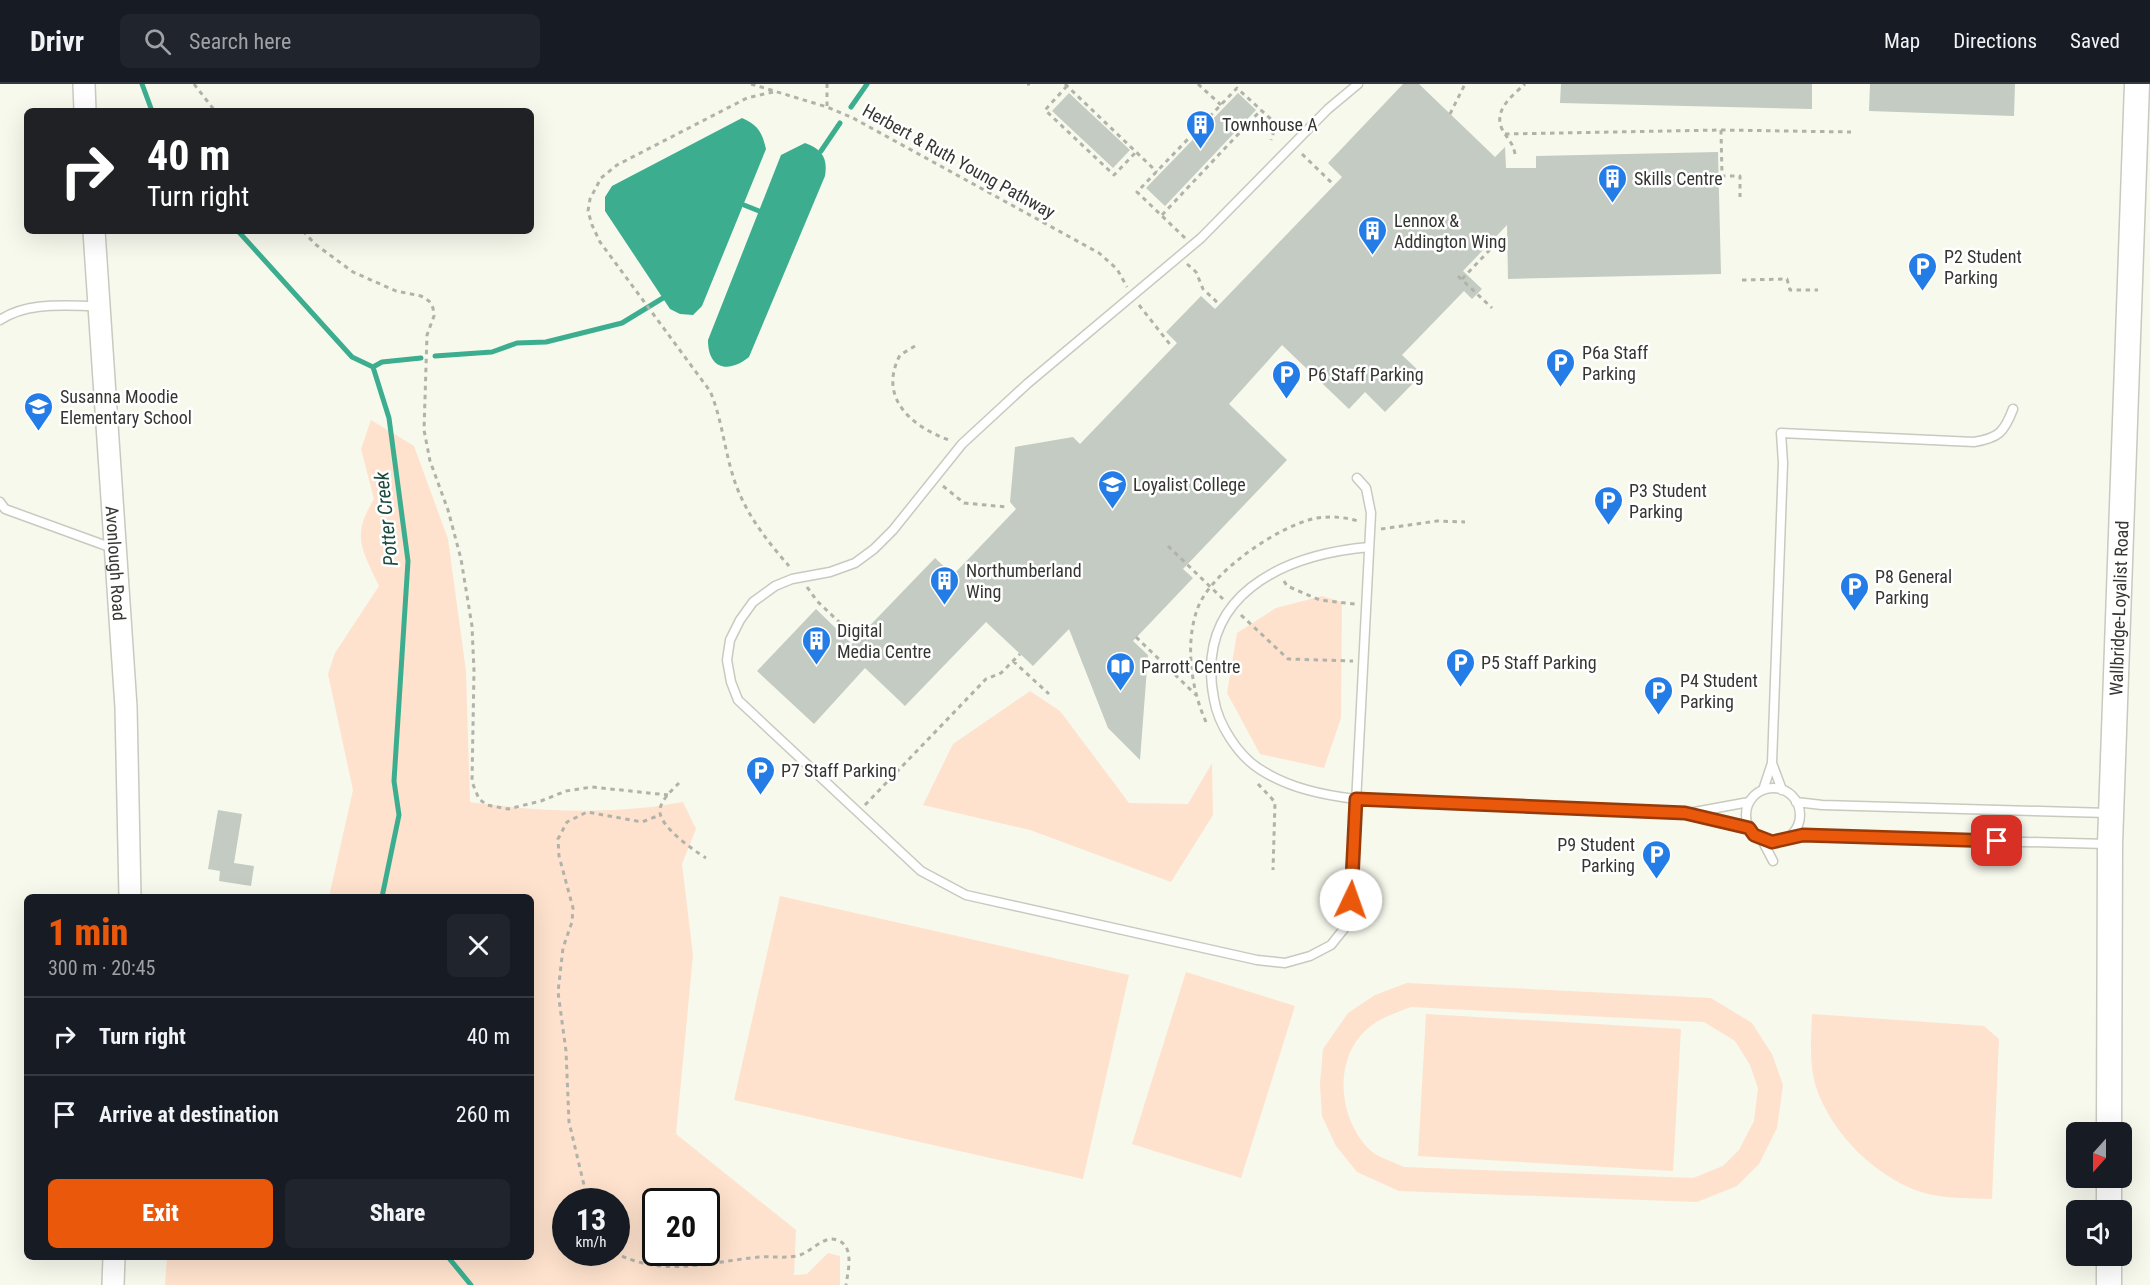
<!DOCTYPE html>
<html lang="en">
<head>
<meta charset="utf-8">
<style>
	body { margin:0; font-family:"Roboto Condensed",sans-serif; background:#20242c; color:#f1f3f6; height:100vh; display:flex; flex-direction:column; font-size:22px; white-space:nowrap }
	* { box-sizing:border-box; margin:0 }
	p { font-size:20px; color:#9ea1a6 }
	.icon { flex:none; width:33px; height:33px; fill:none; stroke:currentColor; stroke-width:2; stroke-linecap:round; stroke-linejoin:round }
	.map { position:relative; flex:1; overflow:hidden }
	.side { position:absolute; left:24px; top:810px; width:510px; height:366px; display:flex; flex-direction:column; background:#171b24; border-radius:9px; box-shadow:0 6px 24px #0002 }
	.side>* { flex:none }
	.banner { position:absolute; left:24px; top:24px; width:510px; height:126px; border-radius:9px; box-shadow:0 6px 24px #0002; background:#202124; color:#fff; overflow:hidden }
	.needle { width:39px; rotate:201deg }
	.tools { position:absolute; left:2066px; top:1038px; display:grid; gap:12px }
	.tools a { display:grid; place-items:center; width:66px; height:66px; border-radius:9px; background:#171b24; box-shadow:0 6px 24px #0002; font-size:30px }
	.speed { position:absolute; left:552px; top:1104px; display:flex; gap:12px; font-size:30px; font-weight:700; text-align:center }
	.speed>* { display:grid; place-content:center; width:78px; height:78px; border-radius:50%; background:#171b24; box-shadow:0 6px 24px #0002; line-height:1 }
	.speed small { font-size:15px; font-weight:400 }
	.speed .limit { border:3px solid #111; border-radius:9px; background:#fff; color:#111 }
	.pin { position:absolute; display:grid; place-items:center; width:51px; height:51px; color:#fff; margin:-26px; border-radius:12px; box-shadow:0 3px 9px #0006 }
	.me { position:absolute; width:66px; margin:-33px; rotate:3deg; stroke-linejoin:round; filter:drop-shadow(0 0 4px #0008) }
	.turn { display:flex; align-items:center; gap:21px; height:126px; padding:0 24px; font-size:27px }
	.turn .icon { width:78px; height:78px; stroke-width:2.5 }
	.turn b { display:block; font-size:42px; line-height:51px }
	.round { display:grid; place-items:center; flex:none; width:63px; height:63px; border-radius:9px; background:#20242c }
	.overview { display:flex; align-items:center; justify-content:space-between; height:102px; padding:0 24px }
	h1 { font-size:36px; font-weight:800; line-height:45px; color:#ea580c }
	.cta { display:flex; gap:12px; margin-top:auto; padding:12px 24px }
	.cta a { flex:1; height:69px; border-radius:9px; background:#ea580c; color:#fff; font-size:24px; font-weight:800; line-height:69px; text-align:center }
	.cta a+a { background:#20242c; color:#f1f3f6 }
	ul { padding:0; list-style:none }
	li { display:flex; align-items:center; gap:18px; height:78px; padding:0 24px; border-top:2px solid #363941 }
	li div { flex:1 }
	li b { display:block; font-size:22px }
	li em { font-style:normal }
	header { display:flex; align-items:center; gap:36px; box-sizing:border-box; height:84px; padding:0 30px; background:#171b24; border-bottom:2px solid #363941 }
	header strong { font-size:28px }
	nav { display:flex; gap:33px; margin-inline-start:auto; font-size:21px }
	.search { width:420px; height:54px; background:#20242c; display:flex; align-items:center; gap:15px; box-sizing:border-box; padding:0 21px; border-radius:9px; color:#9ea1a6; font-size:22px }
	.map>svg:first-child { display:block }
	.green { fill:#fee2cd; fill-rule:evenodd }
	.water { fill:#3cae8f }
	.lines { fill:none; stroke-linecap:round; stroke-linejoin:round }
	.stream { stroke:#3cae8f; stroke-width:5 }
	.building { fill:#c3cbc2 }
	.service-casing { stroke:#c8cabf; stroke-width:11 }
	.tertiary-casing { stroke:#c8cabf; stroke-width:24 }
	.secondary-casing { stroke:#c8cabf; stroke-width:27 }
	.path { stroke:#b1b3aa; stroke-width:3; stroke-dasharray:4.5 4.5; stroke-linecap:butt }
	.service { stroke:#fff; stroke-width:8 }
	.tertiary { stroke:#fff; stroke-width:21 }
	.secondary { stroke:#fff; stroke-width:24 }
	.route-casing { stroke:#983908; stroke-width:15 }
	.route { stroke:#ea580c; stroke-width:10 }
	.labels { text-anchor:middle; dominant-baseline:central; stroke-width:5; stroke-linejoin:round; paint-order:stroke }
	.poi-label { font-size:18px; fill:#353632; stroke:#fff; text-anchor:start }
	.street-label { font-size:18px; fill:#353632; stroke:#fff }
	.water-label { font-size:20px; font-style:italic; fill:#1a4a3c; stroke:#fff }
</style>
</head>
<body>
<header>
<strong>Drivr</strong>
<div class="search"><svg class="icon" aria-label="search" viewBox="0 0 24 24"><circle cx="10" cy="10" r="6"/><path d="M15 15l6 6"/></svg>Search here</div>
<nav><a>Map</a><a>Directions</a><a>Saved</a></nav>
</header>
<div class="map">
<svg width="2150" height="1201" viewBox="0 0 2150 1201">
	<rect width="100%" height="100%" fill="#f7f9ed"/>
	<!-- green -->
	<path class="green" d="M371 336 414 362 448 455 466 587 470 718C540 728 614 731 683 718L696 745 682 780 693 871 676 1050 796 1146 794 1191 807 1190 828 1169 840 1172V1201H165L167 1173H531V813H329L353 706 328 590 335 569 379 502C362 466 351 452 374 415L361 365ZM566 1118H616V1168H566ZM656 1118H706V1168H656Z
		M1322 512 1342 518 1341 634 1324 684 1260 670 1227 609 1237 549 1276 524Z
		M1030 607 1060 627 1129 719 1188 720 1212 679 1213 731 1171 798 1030 746 923 721 953 660Z
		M780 812 1129 891 1083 1095 734 1016Z
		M1186 888 1295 922 1241 1094 1132 1060Z
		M1407 899 1711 914 1752 939 1772 970 1783 1001 1777 1044 1759 1080 1737 1102 1697 1118 1399 1107 1357 1088 1336 1062 1322 1032 1320 1000 1323 965 1348 929 1375 911ZM1411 923 1704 938 1735 957 1750 981 1758 1004 1754 1037 1739 1066 1723 1082 1693 1094 1404 1083C1394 1078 1379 1074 1371 1067 1339 1037 1332 977 1366 946 1379 934 1395 929 1411 923Z
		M1426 930 1681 945 1673 1087 1418 1072Z
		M1812 930 1984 942 1999 955 1992 1115C1971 1114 1949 1115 1928 1110 1879 1097 1832 1051 1816 1003 1809 979 1811 954 1812 930Z"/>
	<!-- water -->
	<path class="water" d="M742 34C758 41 762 48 766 65L702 222 693 231 680 230 670 225 605 127V113L612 102Z
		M805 59C822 65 828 74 825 92L749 273C728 290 708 285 708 256L781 71Z"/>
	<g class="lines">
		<!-- stream -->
		<path class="stream" d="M142 0 152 27
			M851 23 867 0
			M821 67 840 39
			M744 121 759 127
			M238 147 352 273 373 283 389 334 408 477 394 697 399 731 382 813
			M435 272 492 268 517 259 546 258 622 239 663 214
			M373 283 382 278 421 274
			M448 1173 471 1201"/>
	</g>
	<!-- building -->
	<path class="building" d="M1403 0H1419L1495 73 1505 63 1506 84H1536V72L1718 68 1721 190 1508 195 1507 141 1463 187 1482 205 1472 215 1464 207 1402 271 1422 290 1385 328 1365 308 1349 325 1282 261 1229 320 1287 376 1183 485 1193 494 1133 557 1148 571 1140 676 1108 644 1069 545 1033 582 986 538 905 622 865 584 814 640 757 587 816 525 852 560 935 474 953 491 1016 425 1010 418 1015 363 1073 353 1080 360 1177 259 1166 248 1201 212 1215 225 1342 93 1328 79Z
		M1561 0H1812V25L1560 19Z
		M1870 0H2015L2014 32 1869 27Z
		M1069 9 1130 66 1113 84 1052 27Z
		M1238 9 1256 26 1165 122 1146 104Z
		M218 726 242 730 234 779 254 782 251 802 219 797 220 787 208 785Z"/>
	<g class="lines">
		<defs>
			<path id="service" d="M0 236C28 217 66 222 98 222
				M1357 394 1366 404 1371 429 1351 816 1347 841 1331 861 1310 872 1285 879 1257 876 966 811 921 787 738 616 731 598 727 576 730 556 740 536 753 518 775 502 792 495 830 488 855 479 874 465 893 446 962 360 1027 300 1201 154 1328 25 1358 0
				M0 418 5 425 115 465
				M1369 463C1281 471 1194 512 1214 615 1218 640 1238 672 1261 686 1290 704 1322 711 1356 715L1685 729 1749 744
				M1772 679 1782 706
				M1746 731a27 27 0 1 1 54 0a27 27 0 1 1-54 0Z
				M1763 706 1772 679 1783 379 1781 349 1974 358C1998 354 2004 349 2013 325
				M1796 718 1822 721 2108 729
				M1689 729 1749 718
				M1790 752 2107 760
				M1762 756 1773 777"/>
			<g id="tertiary">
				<path d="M84 0 85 27"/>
				<path id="s1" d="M94 147 126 623 130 813"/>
				<path d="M113 1201 114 1173"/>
			</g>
			<g id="secondary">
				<path id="s2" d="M2109 1048 2110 760 2137 0"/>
				<path d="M2109 1126V1094"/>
				<path d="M2109 1201V1172"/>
			</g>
		</defs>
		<!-- service casing -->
		<use href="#service" class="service-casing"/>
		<!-- tertiary casing -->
		<use href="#tertiary" class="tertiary-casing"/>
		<!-- secondary casing -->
		<use href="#secondary" class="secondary-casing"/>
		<!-- path -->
		<path class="path" d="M194 0 215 27
			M751 0 827 23 853 34 1099 169 1117 185 1127 203
			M1027 0H1030
			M1065 0 1157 88
			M1198 0 1221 21
			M1067 2 1045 26 1114 91 1136 68
			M773 8 747 14 617 81 601 94 590 115 588 127 592 141 600 158 710 307C722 335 724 364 733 392 743 426 766 456 789 482
			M827 22V0
			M1450 30 1465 0
			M1721 46 1851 48
			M1505 50 1721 46 1722 92H1740V113
			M1302 70 1334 101
			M1515 70C1513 58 1507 55 1502 45 1493 26 1513 11 1525 0
			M1162 131 1261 26
			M303 147 315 160 353 188 396 207 421 212 429 217 433 224 434 232 427 251 424 346 430 377 448 426 461 475 472 542 474 587 472 698 479 715 487 721 508 725 541 717 566 707 592 703 668 711
			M1185 154 1137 108 1237 4 1274 38 1275 44 1271 56
			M1187 180 1196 188 1203 205 1219 220
			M1458 192 1492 224
			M1462 195 1500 155
			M1742 196 1787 195 1790 206H1818
			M1139 221 1172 263
			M915 262 900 271C878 313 910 342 949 356
			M943 402 964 419 1007 423
			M1381 445 1437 437 1465 438
			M1168 462 1223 515
			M1284 497 1287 502 1320 516 1355 520
			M807 503 817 517 857 555
			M1241 531 1288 575 1353 577
			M1136 553 1196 611
			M1013 577 1049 610
			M1206 638C1191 605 1185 560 1197 526 1209 489 1279 441 1317 434 1331 432 1344 433 1358 437
			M679 699C672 706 662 715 660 725 657 741 693 766 706 774
			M1258 700 1275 718 1273 786
			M865 721 986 595 1001 589 1020 570
			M588 1118 569 1038 566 967 558 908 563 864 572 838 573 824 559 772 558 755 567 738 587 728 642 738 660 731
			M614 1168C661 1194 709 1178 759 1173 772 1172 787 1175 800 1171 812 1167 824 1151 837 1156 855 1162 848 1187 846 1201"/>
		<!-- service -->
		<use href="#service" class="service"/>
		<!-- tertiary -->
		<use href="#tertiary" class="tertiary"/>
		<!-- secondary -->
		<use href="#secondary" class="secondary"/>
	</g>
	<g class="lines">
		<defs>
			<path id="route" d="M1351 816 1356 715 1685 729 1749 744 1754 751 1772 758 1803 751 1997 757"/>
		</defs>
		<!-- route casing -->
		<use href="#route" class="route-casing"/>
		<!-- route -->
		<use href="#route" class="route"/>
	</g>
	<!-- icons -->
	<defs>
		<symbol id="building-pin" viewBox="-11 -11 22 30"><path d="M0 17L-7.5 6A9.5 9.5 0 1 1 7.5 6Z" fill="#247de7" stroke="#fff"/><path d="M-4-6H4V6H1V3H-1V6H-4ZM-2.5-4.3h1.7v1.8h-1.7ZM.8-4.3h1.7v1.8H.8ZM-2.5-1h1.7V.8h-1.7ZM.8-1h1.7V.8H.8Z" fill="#fff"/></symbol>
		<symbol id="parking-pin" viewBox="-11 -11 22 30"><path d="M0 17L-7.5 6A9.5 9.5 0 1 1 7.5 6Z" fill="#247de7" stroke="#fff"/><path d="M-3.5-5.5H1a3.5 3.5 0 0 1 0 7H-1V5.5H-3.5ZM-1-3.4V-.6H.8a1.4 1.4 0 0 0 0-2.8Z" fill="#fff"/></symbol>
		<symbol id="school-pin" viewBox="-11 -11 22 30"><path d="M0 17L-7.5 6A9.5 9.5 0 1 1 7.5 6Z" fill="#247de7" stroke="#fff"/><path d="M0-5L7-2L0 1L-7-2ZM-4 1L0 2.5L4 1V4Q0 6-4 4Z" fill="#fff"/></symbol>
		<symbol id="university-pin" viewBox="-11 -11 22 30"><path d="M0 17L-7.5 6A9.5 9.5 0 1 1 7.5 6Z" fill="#247de7" stroke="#fff"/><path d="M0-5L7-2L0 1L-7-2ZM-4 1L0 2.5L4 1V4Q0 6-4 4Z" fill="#fff"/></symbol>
		<symbol id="library-pin" viewBox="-11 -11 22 30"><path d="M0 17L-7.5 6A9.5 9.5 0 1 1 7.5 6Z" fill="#247de7" stroke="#fff"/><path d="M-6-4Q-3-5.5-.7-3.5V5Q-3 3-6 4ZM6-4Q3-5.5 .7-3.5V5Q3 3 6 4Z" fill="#fff"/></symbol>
	</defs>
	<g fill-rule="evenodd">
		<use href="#building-pin" x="1184" y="24" width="33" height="45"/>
		<use href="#building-pin" x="1596" y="78" width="33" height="45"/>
		<use href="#building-pin" x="1356" y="130" width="33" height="45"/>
		<use href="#parking-pin" x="1906" y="166" width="33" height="45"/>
		<use href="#parking-pin" x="1544" y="262" width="33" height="45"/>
		<use href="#parking-pin" x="1270" y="274" width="33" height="45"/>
		<use href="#school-pin" x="22" y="306" width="33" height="45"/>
		<use href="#university-pin" x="1096" y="384" width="33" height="45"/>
		<use href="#parking-pin" x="1592" y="400" width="33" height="45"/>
		<use href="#building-pin" x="928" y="480" width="33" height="45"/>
		<use href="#parking-pin" x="1838" y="486" width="33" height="45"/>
		<use href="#building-pin" x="800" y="540" width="33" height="45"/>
		<use href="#parking-pin" x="1444" y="562" width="33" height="45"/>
		<use href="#library-pin" x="1104" y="566" width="33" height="45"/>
		<use href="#parking-pin" x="1642" y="590" width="33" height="45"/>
		<use href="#parking-pin" x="744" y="670" width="33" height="45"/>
		<use href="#parking-pin" x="1640" y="754" width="33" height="45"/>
	</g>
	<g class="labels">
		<!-- poi labels -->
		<g class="poi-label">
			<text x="1222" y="40">Townhouse A</text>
			<text x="1634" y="94">Skills Centre</text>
			<text x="1394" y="136">Lennox &amp;<tspan x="1394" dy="21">Addington Wing</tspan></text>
			<text x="1944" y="172">P2 Student<tspan x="1944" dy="21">Parking</tspan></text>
			<text x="1582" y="268">P6a Staff<tspan x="1582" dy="21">Parking</tspan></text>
			<text x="1308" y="290">P6 Staff Parking</text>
			<text x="60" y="312">Susanna Moodie<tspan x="60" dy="21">Elementary School</tspan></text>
			<text x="1133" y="400">Loyalist College</text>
			<text x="1629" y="406">P3 Student<tspan x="1629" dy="21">Parking</tspan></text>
			<text x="966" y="486">Northumberland<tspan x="966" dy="21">Wing</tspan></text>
			<text x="1875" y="492">P8 General<tspan x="1875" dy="21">Parking</tspan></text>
			<text x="837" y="546">Digital<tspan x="837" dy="21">Media Centre</tspan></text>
			<text x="1481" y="578">P5 Staff Parking</text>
			<text x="1141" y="582">Parrott Centre</text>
			<text x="1680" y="596">P4 Student<tspan x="1680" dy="21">Parking</tspan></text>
			<text x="781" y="686">P7 Staff Parking</text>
			<text x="1635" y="760" text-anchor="end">P9 Student<tspan x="1635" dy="21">Parking</tspan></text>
		</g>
		<!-- street labels -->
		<g class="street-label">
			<text transform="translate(959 77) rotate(29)">Herbert &amp; Ruth Young Pathway</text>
			<text stroke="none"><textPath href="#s1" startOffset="333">Avonlough Road</textPath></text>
			<text stroke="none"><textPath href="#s2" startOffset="524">Wallbridge-Loyalist Road</textPath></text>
		</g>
		<!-- water labels -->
		<g class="water-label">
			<text transform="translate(386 435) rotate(-96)">Potter Creek</text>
		</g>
	</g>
</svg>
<div class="tools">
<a><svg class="needle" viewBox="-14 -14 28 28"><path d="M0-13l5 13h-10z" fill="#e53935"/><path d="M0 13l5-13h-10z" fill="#9ea1a6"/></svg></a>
<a><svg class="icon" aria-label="sound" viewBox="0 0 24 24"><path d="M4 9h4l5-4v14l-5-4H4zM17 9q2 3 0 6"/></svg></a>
</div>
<div class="speed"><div>13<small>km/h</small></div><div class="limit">20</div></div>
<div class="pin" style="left:1997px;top:757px;background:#d93025"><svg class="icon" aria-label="arrive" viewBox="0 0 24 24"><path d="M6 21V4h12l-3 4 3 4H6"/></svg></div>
<svg class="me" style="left:1351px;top:816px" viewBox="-20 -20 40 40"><circle r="19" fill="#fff"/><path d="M0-13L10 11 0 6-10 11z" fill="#ea580c"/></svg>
<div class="banner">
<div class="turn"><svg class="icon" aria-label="right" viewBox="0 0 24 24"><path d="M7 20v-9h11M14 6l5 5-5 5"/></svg><div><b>40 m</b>Turn right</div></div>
</div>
<section class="side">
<div class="overview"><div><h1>1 min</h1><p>300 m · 20:45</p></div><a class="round"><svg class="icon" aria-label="close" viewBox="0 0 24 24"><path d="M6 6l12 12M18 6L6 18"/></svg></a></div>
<ul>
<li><svg class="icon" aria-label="right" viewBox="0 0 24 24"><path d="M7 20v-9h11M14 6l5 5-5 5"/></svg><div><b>Turn right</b></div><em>40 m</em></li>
<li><svg class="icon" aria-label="arrive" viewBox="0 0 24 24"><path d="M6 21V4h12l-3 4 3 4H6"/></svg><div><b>Arrive at destination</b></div><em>260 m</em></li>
</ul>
<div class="cta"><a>Exit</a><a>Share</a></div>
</section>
</div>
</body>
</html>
